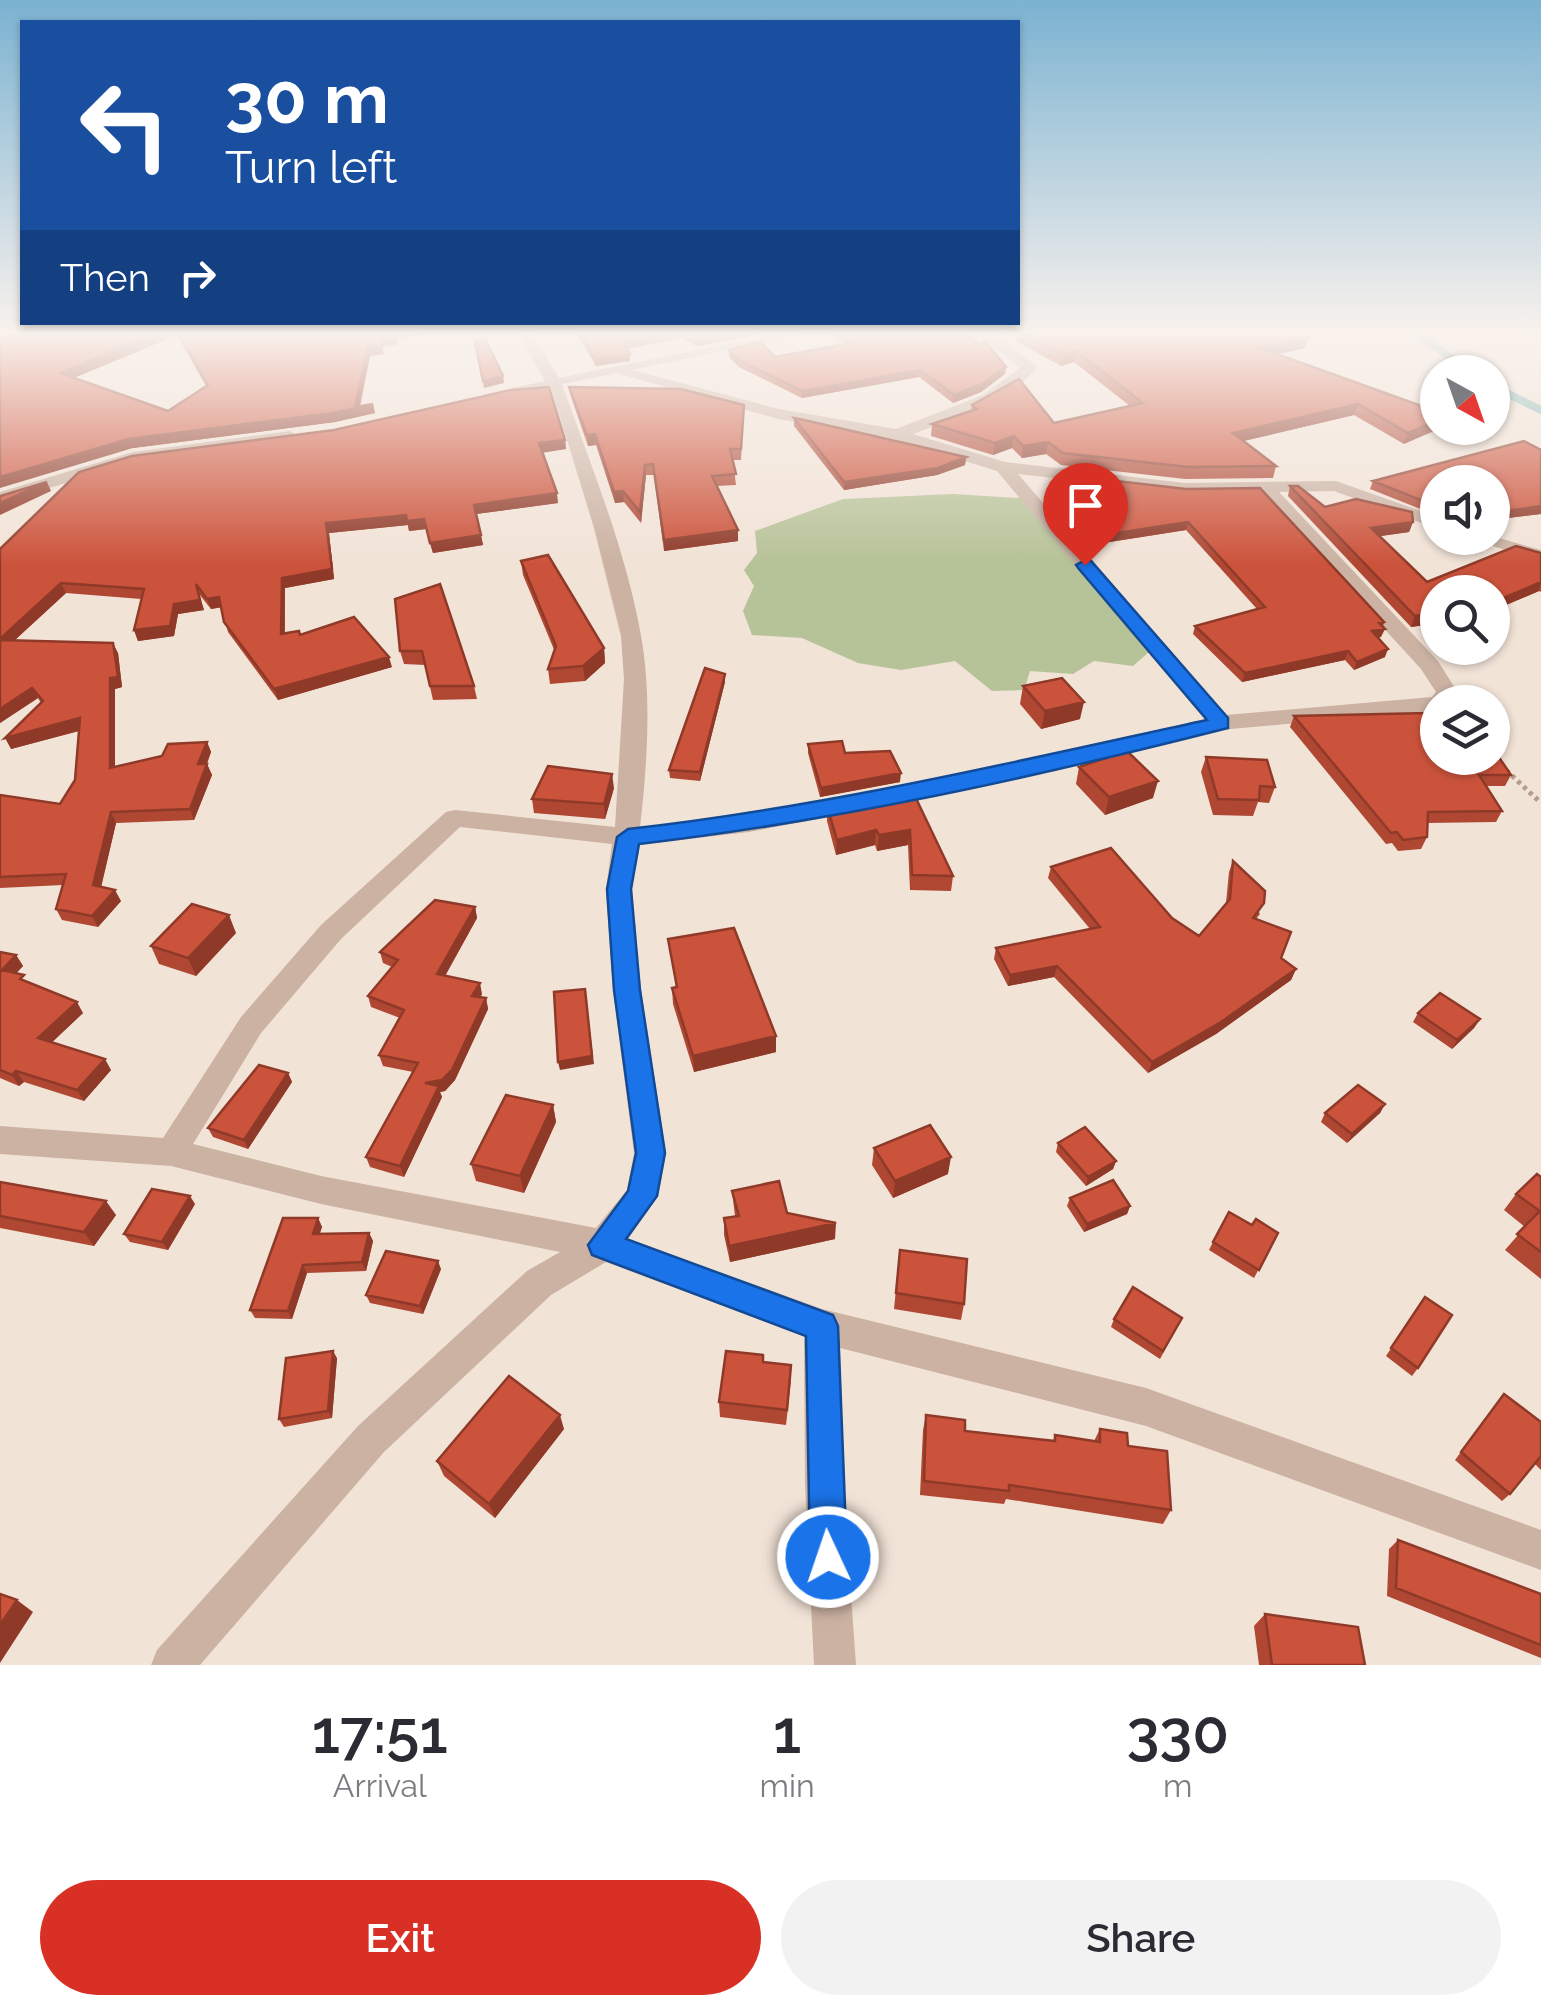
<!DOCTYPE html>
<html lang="en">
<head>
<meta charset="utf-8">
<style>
	body { margin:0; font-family:Raleway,sans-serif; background:#f2f2f3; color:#2b2b33; height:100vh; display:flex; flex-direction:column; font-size:38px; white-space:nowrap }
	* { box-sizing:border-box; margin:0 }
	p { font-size:32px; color:#7c7c81 }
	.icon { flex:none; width:55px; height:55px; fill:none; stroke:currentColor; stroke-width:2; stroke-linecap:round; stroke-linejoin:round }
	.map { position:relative; height:1665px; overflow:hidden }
	.panel { display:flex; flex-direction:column; background:#fff; flex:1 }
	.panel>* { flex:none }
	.banner { position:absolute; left:20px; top:20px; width:1000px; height:305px; border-radius:0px; box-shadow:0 2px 8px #0004; background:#1a4fa0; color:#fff; overflow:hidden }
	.needle { width:65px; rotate:140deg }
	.fabs { position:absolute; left:1420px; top:355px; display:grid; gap:20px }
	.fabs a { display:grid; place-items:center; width:90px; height:90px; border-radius:50%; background:#fff; box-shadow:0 2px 8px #0004; font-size:50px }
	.pin { position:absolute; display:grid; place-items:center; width:85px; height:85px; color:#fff; margin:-102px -42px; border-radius:50% 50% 50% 0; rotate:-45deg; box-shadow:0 0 10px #0007 }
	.pin .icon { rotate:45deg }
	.me { position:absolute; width:110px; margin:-55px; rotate:357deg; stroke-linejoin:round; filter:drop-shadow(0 0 8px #0008) }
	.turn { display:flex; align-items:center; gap:35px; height:210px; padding:0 40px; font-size:45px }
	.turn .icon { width:130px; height:130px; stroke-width:2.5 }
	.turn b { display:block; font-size:70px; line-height:85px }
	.then { display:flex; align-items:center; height:95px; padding:0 40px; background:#0003; gap:20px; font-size:38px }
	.eta { display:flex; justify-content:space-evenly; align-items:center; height:170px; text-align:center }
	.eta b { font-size:60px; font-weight:600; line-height:70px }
	.action { display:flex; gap:20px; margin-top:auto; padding:20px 40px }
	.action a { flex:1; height:115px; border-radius:60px; background:#d93025; color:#fff; font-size:40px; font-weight:600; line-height:115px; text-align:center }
	.action a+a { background:#f2f2f3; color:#2b2b33 }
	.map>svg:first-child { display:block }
	.green { fill:#b6c297 }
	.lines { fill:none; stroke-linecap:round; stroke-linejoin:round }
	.stream { stroke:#75b0ae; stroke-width:8 }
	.path { stroke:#b69c8d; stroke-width:5; stroke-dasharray:4 4; stroke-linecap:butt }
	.minor { fill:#cbb2a3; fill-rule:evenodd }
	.tertiary { fill:#cbb2a3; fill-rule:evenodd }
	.wall { fill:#af4733; fill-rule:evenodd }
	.shaded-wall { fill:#8f3a29 }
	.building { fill:#cc533b; stroke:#8f3a29; stroke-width:2.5 }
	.route { fill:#1a73e8; stroke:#114b97; stroke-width:2.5 }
</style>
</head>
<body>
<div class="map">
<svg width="1541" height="1665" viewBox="0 0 1541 1665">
	<rect width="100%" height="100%" fill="#f2e3d7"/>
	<!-- green -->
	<path class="green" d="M953 494 1020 498 1149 652 1133 666 1094 661 1073 674 1030 671 1024 690 992 691 955 661 901 670 858 663 802 638 752 635 743 611 754 586 744 570 757 553 755 531 843 499Z"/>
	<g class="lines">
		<!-- stream -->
		<path class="stream" d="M1412 331 1472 372
			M1492 386 1541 410"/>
		<!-- path -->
		<path class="path" d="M1506 770 1541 803"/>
		<!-- minor -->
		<path class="minor" d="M974 331H991L1037 367C1007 405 956 417 913 434L1005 462 1185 483 1336 481 1438 517V529L1334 491 1279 492 1438 661 1458 693 1451 702H1438V710L1220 730 911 801 749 832 637 845 632 889 641 990 666 1153 658 1196 628 1239 822 1309 1146 1388 1541 1530V1570L1146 1426 840 1348 843 1484 856 1665H814L805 1484 804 1336 606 1262 551 1295 384 1452 200 1665H151L157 1650 358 1426 527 1271 560 1252 321 1204 171 1166 0 1154V1126L163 1138 241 1017 321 925 446 812 455 810 615 827 624 679 621 636 594 528 548 378 561 381C590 464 626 549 641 636 652 696 647 767 640 827 831 807 1017 761 1205 719L997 471 894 439 778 419 613 372 621 367 779 409 896 429 983 395 1020 368ZM1018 474 1185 493 1259 492 1421 669 1436 692 1432 697 1226 715ZM460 827 612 844 606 889 613 990 634 1153 627 1190 596 1228 321 1176 193 1144 261 1033 341 939Z
			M1492 536 1541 550V562L1469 538Z"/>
		<!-- tertiary -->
		<path class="tertiary" d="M517 331H531L559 378 791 331H821L485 400V394L545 381Z
			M290 431 298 436 296 440 135 462 0 503V492L133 452Z"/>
	</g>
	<!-- wall -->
	<path class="wall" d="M0 331H443L397 339 398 344 382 347 384 354 370 356 360 407 373 404 375 413 335 422 133 448ZM177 335 206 386 168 411 74 378Z
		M575 331H749V337L697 346 681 338 627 349 630 354V361L596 366Z
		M827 331H964L1006 367 1005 374 981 392 953 403 919 377 802 398 739 367 729 357V350L775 357 845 344Z
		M1018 331H1306L1305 348 1277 354 1438 412 1404 444 1354 415 1244 441 1276 466 1273 478 1185 479 1061 465 1046 454 1022 458 1012 448 993 455 931 436 932 424 971 411 972 405 1054 423 1130 406 1074 362 1061 366 1016 341Z
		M569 387 744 405 741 460H733L736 485 717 486 738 541 664 551 654 475H646L641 523 624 502 615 503 596 445 588 446 571 397Z
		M794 418 966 457 965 465 937 475 844 490 794 426Z
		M565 440 566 449 542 452 558 503 476 514 483 545 433 553 426 529 409 531 408 525 329 533 334 579 285 588V634L300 635 392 667 278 700 228 632 221 607 211 609 199 594 204 610 178 614 174 636 138 641 134 630 141 599 66 593 15 640 118 653 122 687 115 689V767L162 756 207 742 211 752 207 764 212 775 194 820 116 823 101 887 121 901 98 927 62 920 56 909 63 885 0 888V795L60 804 75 780 79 731 11 749 41 703 38 698 0 723V549Z
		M1541 450V514L1492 520 1438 482V516L1370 489 1373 481Z
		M1073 476 1186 489 1384 622 1381 637 1378 638 1385 657 1354 670 1345 660 1242 682 1193 634 1195 626 1257 609 1186 530 1103 543 1071 484Z
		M1290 486 1325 507 1413 522 1409 532 1379 536 1427 582 1541 553V592L1539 591 1492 611V592H1438V623L1411 627 1288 496Z
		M521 561 604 648 605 663 585 681 550 684 548 669 555 652 523 575Z
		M395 599 474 686 477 699 433 700 425 665 404 664 400 651Z
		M725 674V682L700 781 670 778 669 770Z
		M1023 686 1080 719 1041 729 1020 704Z
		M1294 716 1438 758 1511 775 1505 786H1486L1502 811 1496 822 1427 823V837L1421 849 1398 851 1392 843 1386 844 1290 727Z
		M808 744 900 782 820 797 808 753Z
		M1206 757 1275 787 1269 803 1258 802 1253 816 1213 815 1201 772Z
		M1079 767 1153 798 1105 815 1076 784Z
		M614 788 605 819 534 813 532 799Z
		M912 790 953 876 951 891 910 890 908 845 877 851 875 845 836 855 827 821V806Z
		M1233 861 1260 914 1256 919 1281 958 1296 969 1291 980 1216 1034 1148 1073 1054 977 1008 986 994 959 996 948 1090 929 1048 878 1051 867 1172 918 1199 936 1226 903 1229 872Z
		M475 907 477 918 445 976 482 994 480 998H486L488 1009 455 1080 445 1091 440 1092 442 1097 404 1177 370 1167 366 1157 413 1072 383 1066 379 1055 400 1018 371 1007 368 996 392 967 383 963 380 952Z
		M236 933 196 976 159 964 151 946Z
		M668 939 776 1036V1052L694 1072 673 1004 672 988 676 987Z
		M0 952 16 955 23 966 16 973 28 983 83 1013 52 1042 111 1070 84 1101 24 1082 19 1086 0 1078Z
		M1418 1013 1480 1019 1474 1028 1452 1049 1413 1022Z
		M288 1073 292 1082 248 1149 213 1137 208 1128Z
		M1385 1104 1380 1113 1347 1143 1321 1122 1325 1113Z
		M553 1105 556 1122 524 1193 476 1181 471 1164Z
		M1058 1143 1116 1161 1113 1169 1086 1186 1056 1152Z
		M874 1148 948 1174 893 1198 872 1165Z
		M1541 1177V1279L1505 1250 1525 1227 1504 1210 1516 1194Z
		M0 1182 116 1215 94 1246 0 1228Z
		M732 1191 787 1213 835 1239 730 1262 724 1235V1218L735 1216Z
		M1070 1198 1130 1206 1127 1214 1084 1232 1067 1206Z
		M195 1204 168 1250 130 1242 124 1234Z
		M318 1218 322 1227 319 1234 369 1233 373 1241 366 1271 307 1273 292 1319 255 1318 250 1310Z
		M1252 1225 1278 1233 1254 1278 1209 1250 1213 1242Z
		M900 1250 964 1304 961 1320 894 1309Z
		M441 1269 423 1314 370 1303 366 1295Z
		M1425 1297 1418 1368 1412 1376 1386 1356Z
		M1182 1318 1160 1359 1111 1327 1114 1319Z
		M337 1358 332 1418 284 1427 279 1419Z
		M763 1362 791 1380 786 1425 720 1417 719 1402Z
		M1504 1394 1541 1422V1470L1534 1463 1510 1494 1502 1501 1455 1460Z
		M926 1415 965 1431 1053 1441 1055 1435 1094 1441 1100 1429 1128 1446 1171 1510 1163 1524 1006 1499 1004 1504 920 1495 923 1430Z
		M564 1429 495 1518 444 1476 437 1461Z
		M1398 1540 1541 1594V1658L1387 1596 1389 1549Z
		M1265 1614 1365 1665H1259L1254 1626Z"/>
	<!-- shaded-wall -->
	<path class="shaded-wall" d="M163 331H176L177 335 64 382 60 373Z
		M393 331H443L397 339 398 344 382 347 384 354 370 356 359 407 373 404 375 413 335 422 133 448 0 488V477L368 347 379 339Z
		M681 331V338L623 349V342Z
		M742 331H749V337L697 346V339Z
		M1308 338 1305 348 1257 359 1260 348Z
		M1076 351 1074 362 1061 366 1063 355Z
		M630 354V361L596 366 595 359Z
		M1006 367 1005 374 981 392 953 403 954 395Z
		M920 370 919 377 802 398V391Z
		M503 376 504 383 484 388 483 381Z
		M1358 404 1354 415 1230 444 1233 433Z
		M1438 420V428H1441L1404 444 1408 433Z
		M595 434 596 445 588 446 587 435Z
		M1014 436 1012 448 993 455 995 443Z
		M565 440 566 449 541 453 539 443Z
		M1048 442 1046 454 1022 458 1023 446Z
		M966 457 965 465 937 475 844 490V482Z
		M645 465 646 475 641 523 640 512Z
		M47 482 51 491 0 515V503Z
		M623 491 624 502 615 503 614 492Z
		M557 493 558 503 476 514 474 505Z
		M1541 506V514L1492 520V513Z
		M406 515 424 519 426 529 409 531 408 525 329 533 334 579 285 588 284 645 281 634 282 578 326 523Z
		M1188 522 1186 530 1103 543 1104 535Z
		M1413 522 1409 532 1368 538 1371 528Z
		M738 530V541L664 551V540Z
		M481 535 483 545 433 553 430 543Z
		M1541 582 1539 591 1492 611V603Z
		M61 583 66 593 4 650 0 639Z
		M196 584 204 610 178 614 174 636 138 641 134 630 174 604Z
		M219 597 223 607 211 609 207 599Z
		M1438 613V623L1411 627 1415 616Z
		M1384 622 1381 630 1385 629 1381 637 1369 639 1372 631 1379 623Z
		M113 643 118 653 122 687 115 689V779L110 768V678Z
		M604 648 605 663 585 681 583 666Z
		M1388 649 1385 657 1354 670 1357 662Z
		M1348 651 1345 660 1242 682 1245 673Z
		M389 657 392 667 278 700 274 689Z
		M725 674V682L700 781V772Z
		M32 688 38 698 0 723V709Z
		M1084 702 1080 719 1041 729 1045 711Z
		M80 718 86 729 11 749 5 738Z
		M207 742 211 752 202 775 198 764Z
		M207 764 212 775 194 820 190 809Z
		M901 773 900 782 820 797 821 788Z
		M612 774 614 788 605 819 604 804Z
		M1158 781 1153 798 1105 815 1109 797Z
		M111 812 116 823 99 896 93 885Z
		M876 830 875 845 836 855 837 840Z
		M910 830 908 845 877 851 879 835Z
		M115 890 121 901 98 927 92 916Z
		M475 907 477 918 440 985 437 974Z
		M229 915 236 933 196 976 188 958Z
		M16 955 23 966 9 981 2 970Z
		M1057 966 1054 977 1008 986 1010 975Z
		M1296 969 1291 980 1216 1034 1148 1073 1152 1062Z
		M480 983 482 994 475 1007 472 996Z
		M585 989 594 1064 560 1070 558 1062Z
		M486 998 488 1009 455 1080 445 1091 440 1092 442 1097 404 1177 400 1166 425 1083Z
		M77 1002 83 1013 45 1049 38 1038Z
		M1480 1019 1474 1028 1452 1049 1457 1040Z
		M776 1036V1052L694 1072 693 1056Z
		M105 1059 111 1070 84 1101 77 1090Z
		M16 1071 24 1082 19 1086 12 1075Z
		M288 1073 292 1082 248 1149 244 1140Z
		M1385 1104 1380 1113 1347 1143 1352 1134Z
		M553 1105 556 1122 524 1193 520 1176Z
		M951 1157 948 1174 893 1198 895 1181Z
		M1116 1161 1113 1169 1086 1186 1088 1177Z
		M190 1196 195 1204 168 1250 162 1242Z
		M106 1201 116 1215 94 1246 84 1232Z
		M1130 1206 1127 1214 1084 1232 1087 1224Z
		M318 1218 322 1227 317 1243 313 1234Z
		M836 1223 835 1239 730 1262 729 1246Z
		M369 1233 373 1241 366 1271 362 1262Z
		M438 1261 441 1269 423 1314 420 1306Z
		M303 1265 307 1273 292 1319 288 1311Z
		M333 1351 337 1358 332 1418 328 1411Z
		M560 1415 564 1429 495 1518 489 1504Z
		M17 1600 33 1612 0 1663V1625Z"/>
	<!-- building -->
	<path class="building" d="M0 331H163L60 373 168 411 208 385 177 331H393L396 336 379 339 382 345 368 347 355 407 373 404 333 413 129 439 0 477Z
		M578 331H678L623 342 630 354 595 359Z
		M682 331H742L697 339Z
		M837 331H964L979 344 986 342 1006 367 982 384 954 395 920 370 802 391 739 360 729 350 760 342 775 357 852 343Z
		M1019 331H1296L1308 338 1260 348 1438 412V420L1408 433 1358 404 1233 433 1276 466 1188 467 1063 453 1048 442 1023 446 1014 436 995 443 932 424 977 409 972 405 1019 379 1054 423 1143 403 1076 351 1063 355Z
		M485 338 503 376 483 381 475 342Z
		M549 387 565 440 539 443 557 493 474 505 481 535 430 543 424 519 407 521 406 515 326 523 332 569 282 578 281 634 299 631 300 635 354 617 389 657 274 689 224 622 219 597 207 599 196 584 200 600 174 604 170 626 134 630 144 589 61 583 0 639V549L79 472 132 456 334 430 511 390Z
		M569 387 681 389 744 405 741 449H730L736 474 712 476 738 530 664 540 653 464 645 465 640 512 623 491 614 492 595 434 587 435Z
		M794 418 804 420 966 457 938 468 844 482Z
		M1524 441 1541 450V506L1492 513V482H1438V507L1373 481Z
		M1073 476 1186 489 1260 488 1384 622 1379 623 1385 629 1372 631 1388 649 1357 662 1348 651 1245 673 1195 626 1265 607 1188 522 1104 535Z
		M47 482 0 503V496Z
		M1290 486H1298L1325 507 1356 499 1412 512 1413 522 1371 528 1427 582 1516 546 1541 553V582L1492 603V592H1438V613L1415 616Z
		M548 555 604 648 583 666 548 669 556 646 521 561Z
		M440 584 474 686H430L422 651H400L395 599Z
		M0 640 113 643 118 677 110 678V768L162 756 168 744 207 742 198 764H207L190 809 111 812 93 885 115 890 92 916 56 909 66 874 0 877V795L60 804 75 780 80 718 5 738 43 701 32 688 0 709Z
		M705 668 725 674 700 772 669 770Z
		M1062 678 1084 702 1045 711 1023 686Z
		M1427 713 1438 726V758H1492V747L1511 775H1479L1502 811 1428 812 1427 837 1403 840 1397 832 1391 833 1294 716Z
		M842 741 845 753 890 751 901 773 821 788 808 744Z
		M1127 751 1158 781 1109 797 1079 767Z
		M1206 757 1267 760 1275 787 1260 786 1259 800 1218 799Z
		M548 766 612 774 604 804 532 799Z
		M912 790 953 876 912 875 910 830 879 835 876 830 837 840 827 806Z
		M1111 848 1172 918 1199 936 1230 899 1233 861 1265 891 1264 903 1253 918 1291 932 1281 958 1296 969 1221 1022 1152 1062 1057 966 1010 975 996 948 1100 927 1051 867Z
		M435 900 475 907 437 974 480 983 472 996 486 998 452 1070 442 1080 425 1083 439 1086 400 1166 366 1157 418 1063 379 1055 404 1010 368 996 398 960 380 952Z
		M192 904 229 915 188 958 151 946Z
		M734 928 776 1036 693 1056 672 988 677 987 668 939Z
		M0 952 16 955 2 970 24 975 20 979 77 1002 38 1038 105 1059 77 1090 16 1071 12 1075 0 1070Z
		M585 989 592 1056 558 1062 554 992Z
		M1440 993 1480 1019 1457 1040 1418 1013Z
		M259 1065 288 1073 244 1140 208 1128Z
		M1358 1085 1385 1104 1352 1134 1325 1113Z
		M506 1095 553 1105 520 1176 471 1164Z
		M930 1125 951 1157 895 1181 874 1148Z
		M1085 1127 1116 1161 1088 1177 1058 1143Z
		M1537 1174 1541 1177V1252L1517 1234 1540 1211 1516 1194Z
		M1113 1180 1130 1206 1087 1224 1070 1198Z
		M779 1181 787 1213 836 1223 729 1246 724 1218 739 1216 732 1191Z
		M0 1182 106 1201 84 1232 0 1216Z
		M152 1189 190 1196 162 1242 124 1234Z
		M1229 1212 1252 1225 1256 1219 1278 1233 1259 1270 1213 1242Z
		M283 1218H318L313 1234 369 1233 362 1262 303 1265 288 1311 250 1310Z
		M900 1250 967 1259 964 1304 896 1293Z
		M386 1251 438 1261 420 1306 366 1295Z
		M1133 1287 1182 1318 1163 1351 1114 1319Z
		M1425 1297 1452 1315 1418 1368 1391 1348Z
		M333 1351 328 1411 279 1419 286 1358Z
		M726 1351 763 1355V1362L791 1365 787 1410 719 1402Z
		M509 1376 560 1415 489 1504 437 1461Z
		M1504 1394 1541 1422V1456L1510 1494 1461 1452Z
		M926 1415 965 1420V1431L1055 1441V1435L1100 1442V1429L1127 1433 1128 1446 1167 1451 1171 1510 1009 1485V1491L924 1481Z
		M1398 1540 1541 1594V1645L1396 1588Z
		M0 1594 17 1600 0 1625Z
		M1265 1614 1358 1627 1365 1665H1272Z"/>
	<!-- sky -->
	<linearGradient id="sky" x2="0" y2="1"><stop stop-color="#7ab2d1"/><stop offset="0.59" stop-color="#f9f2ed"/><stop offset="1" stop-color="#f9f2ed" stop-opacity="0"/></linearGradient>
	<rect width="1541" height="564" fill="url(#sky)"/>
	<!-- route -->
	<path class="route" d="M1085 560 1091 561 1228 718V728C1035 777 837 821 639 844L631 889 640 990 665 1153 657 1196 626 1239 833 1315 838 1326 847 1557 841 1570 828 1575 816 1570 810 1557 806 1336 592 1255 588 1245 628 1191 636 1153 614 990 607 889 617 837 628 829C824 807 1014 762 1207 720L1079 569 1076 565Z"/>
</svg>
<div class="fabs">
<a><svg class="needle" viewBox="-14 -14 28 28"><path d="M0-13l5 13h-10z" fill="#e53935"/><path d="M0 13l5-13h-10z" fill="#7c7c81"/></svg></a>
<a><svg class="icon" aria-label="sound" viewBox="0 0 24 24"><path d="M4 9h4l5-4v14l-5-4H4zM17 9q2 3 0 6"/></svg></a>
<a><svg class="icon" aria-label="search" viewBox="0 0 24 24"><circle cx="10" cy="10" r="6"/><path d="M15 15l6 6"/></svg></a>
<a><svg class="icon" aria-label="layers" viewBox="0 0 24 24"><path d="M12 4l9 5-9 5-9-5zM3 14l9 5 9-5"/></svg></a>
</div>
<div class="pin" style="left:1085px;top:565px;background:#d93025"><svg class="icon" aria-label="arrive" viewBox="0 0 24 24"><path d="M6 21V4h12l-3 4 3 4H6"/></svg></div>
<svg class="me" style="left:828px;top:1557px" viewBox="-20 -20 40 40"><circle r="17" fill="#1a73e8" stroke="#fff" stroke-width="3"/><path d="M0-11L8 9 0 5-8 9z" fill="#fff"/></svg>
<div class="banner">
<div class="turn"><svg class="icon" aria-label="left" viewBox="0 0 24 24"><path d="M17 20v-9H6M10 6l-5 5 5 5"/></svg><div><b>30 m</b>Turn left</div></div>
<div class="then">Then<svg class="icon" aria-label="right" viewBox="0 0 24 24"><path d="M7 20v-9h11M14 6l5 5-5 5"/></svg></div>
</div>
</div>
<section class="panel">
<div class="eta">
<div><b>17:51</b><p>Arrival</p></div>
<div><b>1</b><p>min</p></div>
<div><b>330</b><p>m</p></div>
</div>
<div class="action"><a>Exit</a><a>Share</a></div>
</section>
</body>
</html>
